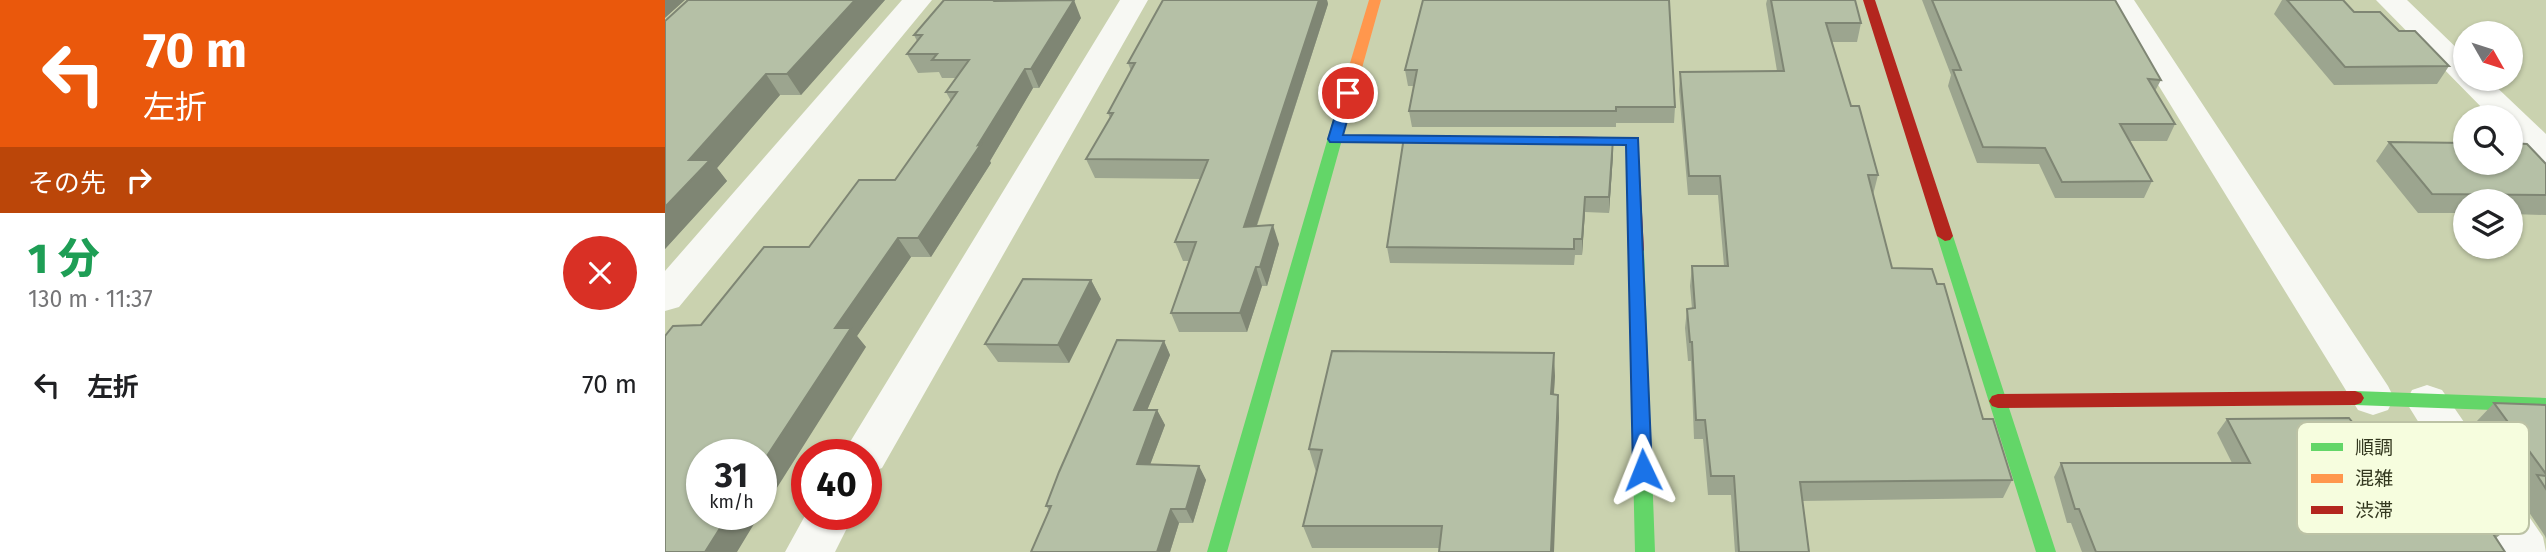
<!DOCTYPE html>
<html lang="ja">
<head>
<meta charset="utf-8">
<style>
	body { margin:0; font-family:"Fira Sans","Noto Sans JP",sans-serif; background:#f2f2f2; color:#202124; height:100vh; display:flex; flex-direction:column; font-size:26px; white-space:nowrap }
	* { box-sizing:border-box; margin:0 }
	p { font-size:23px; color:#757577 }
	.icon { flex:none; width:38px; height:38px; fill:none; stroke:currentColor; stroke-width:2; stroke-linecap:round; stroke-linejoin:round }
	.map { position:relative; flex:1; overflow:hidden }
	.panel { display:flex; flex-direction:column; background:#fff; width:665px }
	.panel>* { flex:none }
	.hud { background:#ea580c; color:#fff; overflow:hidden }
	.needle { width:46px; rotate:129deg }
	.controls { position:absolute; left:1788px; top:21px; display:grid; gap:14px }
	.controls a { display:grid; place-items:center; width:70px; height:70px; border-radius:50%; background:#fff; box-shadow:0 2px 5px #0004; font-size:35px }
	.speed { position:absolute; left:21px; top:439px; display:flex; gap:14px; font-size:35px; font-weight:700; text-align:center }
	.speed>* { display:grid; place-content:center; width:91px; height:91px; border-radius:50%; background:#fff; box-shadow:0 2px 5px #0004; line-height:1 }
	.speed small { font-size:18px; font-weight:400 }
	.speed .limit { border:10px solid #d22; background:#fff; color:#111 }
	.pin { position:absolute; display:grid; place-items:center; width:60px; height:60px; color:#fff; margin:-30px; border:4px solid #fff; border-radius:50%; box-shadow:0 2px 7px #0007 }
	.me { position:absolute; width:77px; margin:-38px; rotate:358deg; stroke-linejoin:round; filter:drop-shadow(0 0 5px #0008) }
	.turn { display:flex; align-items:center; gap:24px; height:147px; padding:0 28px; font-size:32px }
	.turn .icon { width:91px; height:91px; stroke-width:2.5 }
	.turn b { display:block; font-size:49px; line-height:60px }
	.then { display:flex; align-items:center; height:66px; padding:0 28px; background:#0003; gap:14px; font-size:26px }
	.round { display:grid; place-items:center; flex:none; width:74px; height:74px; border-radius:37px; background:#f2f2f2 }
	.overview { display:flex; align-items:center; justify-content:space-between; height:119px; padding:0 28px }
	h1 { font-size:42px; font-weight:800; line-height:52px; color:#1e9e55 }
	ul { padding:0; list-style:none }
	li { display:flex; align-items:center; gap:21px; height:105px; padding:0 28px }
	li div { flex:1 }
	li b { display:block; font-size:26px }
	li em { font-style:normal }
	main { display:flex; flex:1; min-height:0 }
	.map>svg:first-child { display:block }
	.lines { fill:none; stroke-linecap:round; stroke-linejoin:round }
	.street { fill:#f7f8f3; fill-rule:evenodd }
	.fast { fill:#63d668; fill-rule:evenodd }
	.slow { fill:#ff974d; fill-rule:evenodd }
	.jam { fill:#b3261e; fill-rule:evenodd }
	.wall { fill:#9ca58f }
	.shaded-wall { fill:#7f8674 }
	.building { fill:#b5c0a6; stroke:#7f8674; stroke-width:2 }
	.route { fill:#1a73e8; stroke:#114b97; stroke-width:2 }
	.key { fill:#f6fdde; stroke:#bcc2a5; stroke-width:2 }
	.key-label { font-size:19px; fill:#343920 }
</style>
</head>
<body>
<main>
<section class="panel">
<div class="hud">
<div class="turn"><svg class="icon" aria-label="left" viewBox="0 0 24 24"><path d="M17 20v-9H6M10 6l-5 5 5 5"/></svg><div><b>70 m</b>左折</div></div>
<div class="then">その先<svg class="icon" aria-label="right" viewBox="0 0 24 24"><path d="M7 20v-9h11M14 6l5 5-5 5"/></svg></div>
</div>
<div class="overview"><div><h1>1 分</h1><p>130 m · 11:37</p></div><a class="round" style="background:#d93025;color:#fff"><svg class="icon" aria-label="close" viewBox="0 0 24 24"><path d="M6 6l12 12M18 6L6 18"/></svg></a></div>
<ul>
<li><svg class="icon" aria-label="left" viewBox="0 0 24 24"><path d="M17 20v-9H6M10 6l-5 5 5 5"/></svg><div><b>左折</b></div><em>70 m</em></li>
</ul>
</section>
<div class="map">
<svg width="1881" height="552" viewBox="0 0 1881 552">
	<rect width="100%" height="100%" fill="#cad2af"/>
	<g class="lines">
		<!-- street -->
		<path class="street" d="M237 0H267L14 307 0 311V271Z
			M455 0H483L217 468 201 474V455H179L185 442Z
			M1441 0H1469L1723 386 1729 398 1723 410 1708 415 1693 410Z
			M1711 0H1742L1801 57V79H1823L1881 134V164L1869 161 1846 138V117H1826Z
			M1762 385 1777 390 1878 537 1881 552H1834L1741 402 1747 390Z
			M142 512V514H189L170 552H120Z"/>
		<!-- fast -->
		<path class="fast" d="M683 89 690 93 562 552H542L676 93Z
			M1280 231 1288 236 1391 552H1371L1272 236Z
			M971 245 979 250 990 552H970L963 250Z
			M1690 391 1881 398V412L1690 405 1684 403 1681 398 1684 393Z"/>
		<!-- slow -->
		<path class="slow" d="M704 0H716L690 93 683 97 676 93Z
			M670 135 789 136 796 140 789 144 665 142 663 139 665 136Z"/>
		<!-- jam -->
		<path class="jam" d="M1198 0H1210L1288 236 1285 240 1280 241 1272 236Z
			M895 136 973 138 979 250 976 254H966L963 250 961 145 890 143 888 140Z
			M1690 391 1696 393 1699 398 1696 403 1690 405 1333 408 1327 406 1324 401 1327 396 1333 394Z"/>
	</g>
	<!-- wall -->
	<path class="wall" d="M220 0 136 95H115L52 168 62 181 0 249V21Z
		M279 0H352L416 18 374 88H368L325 161 326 163 266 257H246L192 336 201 347 36 325 144 247 230 180 286 101 281 92 291 78H277L274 72 253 73 242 54 252 41 249 35Z
		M498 0H662L663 4 592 226 614 244 602 286H597L582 332H514L506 313 525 261H518L510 242 536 179 430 178 421 159 445 118 443 113 466 71 463 63Z
		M758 0 1010 107 1009 123H951V127H747L744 111 749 86H743L740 70Z
		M1102 0H1190L1196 23 1192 42H1167L1186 106 1213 175 1208 195 1227 268 1318 419 1347 480 1338 498 1137 501 1144 552H1070L1066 495H1043L1038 439H1029L1026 361H1023L1020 328 1022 309H1027L1025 286 1027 266H1059L1053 195H1023L1014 91 1015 72 1112 71 1101 4Z
		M1257 0H1450L1496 80 1490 91 1510 124 1502 141H1464L1487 181 1479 198H1390L1374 164 1312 163 1283 86 1286 75Z
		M1617 0H1678L1689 12 1734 31 1784 66 1772 84 1669 85 1609 14Z
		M1724 142 1881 164V215L1846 214V201H1801V213H1753L1711 161Z
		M948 155 944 213 920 212 917 255H910L909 265 725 263 722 247Z
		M426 280 436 299 404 363 333 362 320 344Z
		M499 341 505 355 482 410H492L500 425 485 465 534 466 541 480 528 523H514L505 552H366L384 510 381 506Z
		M890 376 889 394 893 395 894 418 774 548H647L638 526 651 472 644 449Z
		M1829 403 1881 405V539L1880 536 1851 493 1857 488 1811 422Z
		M1562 419 1688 423 1789 478 1841 530 1831 538 1840 552H1417L1406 523H1402L1389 477 1396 463H1567L1552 433Z"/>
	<!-- shaded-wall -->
	<path class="shaded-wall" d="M0 0H20L0 18Z
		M190 0H220L136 95 122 74Z
		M409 0 416 18 374 88 366 69Z
		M654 0H662L663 4 585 246 579 227Z
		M360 69 368 88 325 161 326 163 266 257 253 238Z
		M101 74 115 95 52 168 62 181 0 249V207L24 160Z
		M948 139V155L944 213V197Z
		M920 197V212L917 255V239Z
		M608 225 614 244 602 286 595 267Z
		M233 238 246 257 192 336 201 347 96 513V465L170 328Z
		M591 267 597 286 582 332 575 313Z
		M426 280 436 299 404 363 393 345Z
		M499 341 505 355 476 425 469 410Z
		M889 353 890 376 887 418 886 394Z
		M893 395 894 418 889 552H886Z
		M492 410 500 425 480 478 472 464Z
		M534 466 541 480 528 523 521 509Z
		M506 509 514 523 505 552H492Z
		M64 514H95L72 552H40Z"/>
	<!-- building -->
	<path class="building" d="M23 0H190L122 74H101L24 160H45L0 207V21Z
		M279 0H331L330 1 409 0 366 69H360L313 145 316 144 253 238H233L170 328H186L96 465V455H37V514H64L40 552H0V336L8 326 36 325 99 247H144L194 180H230L292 92H281L304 60H267L272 54H242L257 35H249Z
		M498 0H654L579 227 608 225 595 267H591L575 313H506L531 242H510L543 160 421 159 448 113H443L470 63H463Z
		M758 0H1004L1010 107H951V111H744L752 70H740Z
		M1106 0H1190L1196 23H1161L1186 106H1194L1213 175H1203L1227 268 1267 269 1272 284H1279L1318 419H1328L1347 480 1135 482 1144 552H1074L1069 476H1046L1040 420H1031L1027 342H1025L1022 309 1030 308 1027 266H1063L1055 176H1024L1015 72 1119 71Z
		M1267 0H1450L1496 80 1483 79 1510 124H1455L1487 181 1397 182 1380 148 1318 147 1288 70H1296Z
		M1622 0H1678L1689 12H1715L1734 31H1750L1784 66 1680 67Z
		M739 137 948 139 944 197H920L917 239H909V249L722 247Z
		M1724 142 1801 143V163H1846V143L1862 144 1881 164V195L1767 194Z
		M358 279 426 280 393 345 320 344Z
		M452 340 499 341 469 410H492L472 464 534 466 521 509H506L492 552H366L386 506H381L394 472Z
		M667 351 889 353 886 394 893 395 886 552H774L777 526H638L657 450 644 449Z
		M1829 403 1881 405V474Z
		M1684 418 1688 423H1752L1789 478H1808L1841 530 1825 529 1840 552H1431L1414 509H1410L1396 463H1585L1562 419Z
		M1872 475 1881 476V489Z"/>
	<!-- route -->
	<path class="route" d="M683 89 690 93 678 135 973 138 987 470 984 475 978 478 971 475 968 470 961 145 665 142 663 139 677 93Z"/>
	<!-- legend -->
	<rect x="1632" y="422" width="232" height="112" rx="10" class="key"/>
	<rect x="1646" y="443" width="32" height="8" fill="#63d668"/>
	<rect x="1646" y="474" width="32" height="9" fill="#ff974d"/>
	<rect x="1646" y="506" width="32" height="8" fill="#b3261e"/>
	<g class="key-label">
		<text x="1690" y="454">順調</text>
		<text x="1690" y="485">混雑</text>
		<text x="1690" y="517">渋滞</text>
	</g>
</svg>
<div class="controls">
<a><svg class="needle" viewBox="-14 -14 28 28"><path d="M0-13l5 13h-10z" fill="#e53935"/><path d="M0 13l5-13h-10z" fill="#757577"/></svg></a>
<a><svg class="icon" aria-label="search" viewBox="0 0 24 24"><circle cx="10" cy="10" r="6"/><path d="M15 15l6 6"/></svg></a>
<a><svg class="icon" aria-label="layers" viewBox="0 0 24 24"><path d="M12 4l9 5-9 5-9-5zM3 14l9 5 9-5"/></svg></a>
</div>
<div class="speed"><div>31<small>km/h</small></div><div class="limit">40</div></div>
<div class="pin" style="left:683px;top:93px;background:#d93025"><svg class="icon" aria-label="arrive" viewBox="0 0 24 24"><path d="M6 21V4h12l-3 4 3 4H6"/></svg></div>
<svg class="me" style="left:978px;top:470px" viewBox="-20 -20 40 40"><path d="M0-17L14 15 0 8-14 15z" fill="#1a73e8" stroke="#fff" stroke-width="4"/></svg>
</div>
</main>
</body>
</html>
